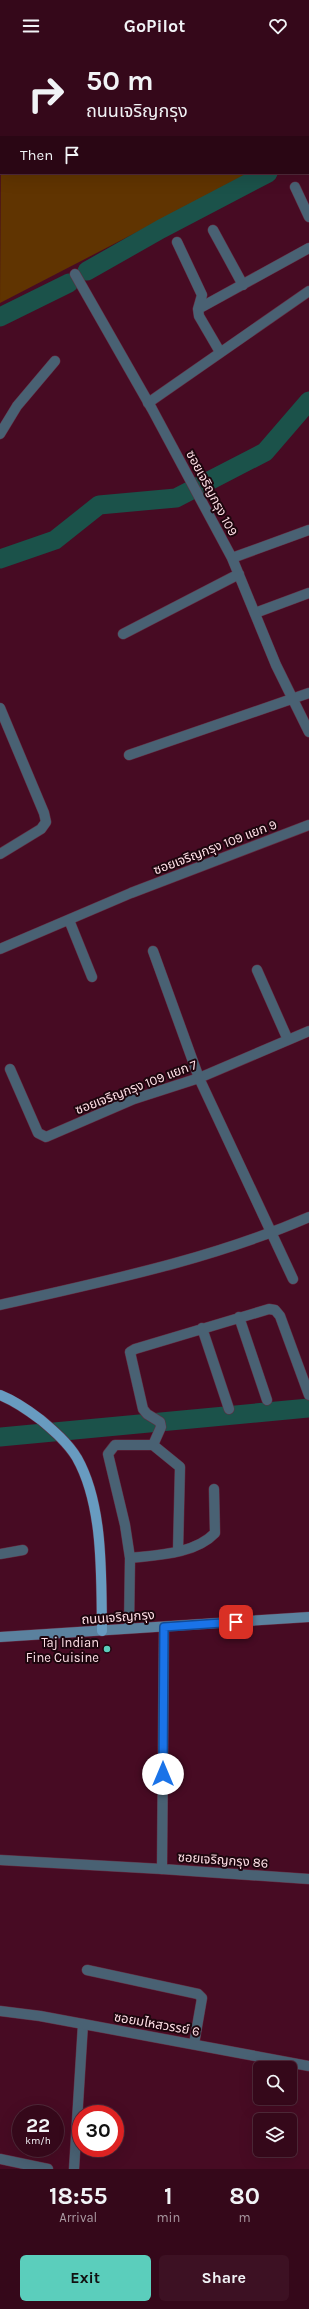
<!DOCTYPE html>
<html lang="en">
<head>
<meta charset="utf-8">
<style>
	body { margin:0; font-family:Karla,"Noto Sans Thai",sans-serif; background:#3d1123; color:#f1f3f6; height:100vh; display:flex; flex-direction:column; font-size:15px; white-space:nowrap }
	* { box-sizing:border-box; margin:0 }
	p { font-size:13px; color:#aa9aa2 }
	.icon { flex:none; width:22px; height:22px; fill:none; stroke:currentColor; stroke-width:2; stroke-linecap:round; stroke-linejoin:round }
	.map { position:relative; height:2117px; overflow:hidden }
	.drawer { display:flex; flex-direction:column; background:#35081a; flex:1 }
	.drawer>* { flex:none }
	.banner { position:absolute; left:0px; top:0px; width:309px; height:122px; box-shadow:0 4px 16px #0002,0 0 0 1px #4f2939; background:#35081a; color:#f1f3f6; overflow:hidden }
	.buttons { position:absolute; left:253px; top:2009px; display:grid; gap:8px }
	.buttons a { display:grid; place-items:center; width:44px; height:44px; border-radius:6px; background:#35081a; box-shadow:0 4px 16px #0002,0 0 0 1px #4f2939; font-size:20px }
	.speed { position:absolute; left:12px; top:2053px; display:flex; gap:8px; font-size:20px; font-weight:700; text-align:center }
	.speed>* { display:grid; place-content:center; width:52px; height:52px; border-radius:50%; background:#35081a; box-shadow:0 4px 16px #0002,0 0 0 1px #4f2939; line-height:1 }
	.speed small { font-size:10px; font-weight:400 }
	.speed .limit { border:6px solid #d22; background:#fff; color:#111 }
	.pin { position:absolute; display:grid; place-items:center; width:34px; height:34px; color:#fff; margin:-17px; border-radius:8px; box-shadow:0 2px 6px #0006 }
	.me { position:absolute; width:44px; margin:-22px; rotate:0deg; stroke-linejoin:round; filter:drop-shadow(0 0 3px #0008) }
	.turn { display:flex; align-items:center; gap:14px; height:84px; padding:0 20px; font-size:18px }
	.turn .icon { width:52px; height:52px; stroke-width:2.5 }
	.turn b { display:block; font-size:28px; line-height:34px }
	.then { display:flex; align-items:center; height:38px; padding:0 20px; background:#0003; gap:8px; font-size:15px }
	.eta { display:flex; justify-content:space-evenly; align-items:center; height:68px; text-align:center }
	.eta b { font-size:24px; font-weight:700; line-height:28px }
	.action { display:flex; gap:8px; margin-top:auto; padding:8px 20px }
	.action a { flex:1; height:46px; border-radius:6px; background:#5bcebc; color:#111; font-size:16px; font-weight:700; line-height:46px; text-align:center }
	.action a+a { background:#3d1123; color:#f1f3f6 }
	header { display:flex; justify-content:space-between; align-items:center; height:52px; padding:0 20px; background:#35081a; font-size:18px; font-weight:700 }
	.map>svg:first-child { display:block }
	.green { fill:#603401 }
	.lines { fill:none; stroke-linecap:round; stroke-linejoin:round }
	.canal { stroke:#1b524a; stroke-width:19 }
	.lane-casing { stroke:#642d42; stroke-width:11 }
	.street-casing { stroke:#642d42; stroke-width:11 }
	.secondary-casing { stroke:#642d42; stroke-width:11 }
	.primary-casing { stroke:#642d42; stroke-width:11 }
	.lane { stroke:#496173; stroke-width:10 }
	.street { stroke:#496173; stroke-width:10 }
	.secondary { stroke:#5b819e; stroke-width:10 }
	.primary { stroke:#689bc0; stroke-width:10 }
	.route-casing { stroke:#114b97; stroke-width:10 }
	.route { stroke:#1a73e8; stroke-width:7 }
	.poi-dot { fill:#5bcebc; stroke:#1e060e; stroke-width:1.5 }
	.labels { text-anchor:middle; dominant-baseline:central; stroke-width:4; stroke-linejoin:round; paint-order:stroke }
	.street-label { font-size:13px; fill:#fedfe6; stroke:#1e060e }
	.poi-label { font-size:13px; fill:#fedfe6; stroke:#1e060e; text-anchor:end }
</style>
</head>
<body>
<header><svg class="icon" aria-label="menu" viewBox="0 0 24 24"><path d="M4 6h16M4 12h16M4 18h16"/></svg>GoPilot<svg class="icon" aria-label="heart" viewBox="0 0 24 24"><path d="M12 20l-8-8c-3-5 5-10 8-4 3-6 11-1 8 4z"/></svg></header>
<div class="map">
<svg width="309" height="2117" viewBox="0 0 309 2117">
	<rect width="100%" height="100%" fill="#470b23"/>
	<!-- green -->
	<path class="green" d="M0 0H249V1H1V17Z
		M1 91V121H251L0 251Z"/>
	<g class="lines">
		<!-- canal -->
		<path class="canal" d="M269 0 270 1
			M183 1 185 0
			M308 89 309 92
			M0 94H1
			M87 219 161 177 268 121
			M0 265 69 231
			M0 507 55 488 99 453 176 446 265 400 309 349
			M0 1385 309 1356"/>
		<defs>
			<path id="lane" d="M295 135 309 165
				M213 178 243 233
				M177 190 202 243 198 257 199 264 220 300
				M198 257 309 196
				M148 351 309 239
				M0 382 17 354 55 309
				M255 561 309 541
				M0 656 44 761 46 770 41 777 0 802
				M239 1265 267 1348
				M202 1276 229 1357
				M153 1393 180 1415 178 1499
				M0 1502 23 1498
				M130 1506C158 1503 195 1502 215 1481L214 1437
				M129 1576 130 1506 125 1473 108 1402 115 1393H153L161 1375 160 1370 147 1362 143 1357 130 1300 135 1297 269 1257 275 1258 280 1264 309 1343
				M0 1808 162 1817
				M87 1918 198 1942 202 1946 194 1992
				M0 2107 48 2117
				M74 2117 83 1972"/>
			<path id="street" d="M75 222 152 357 232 506 276 613 309 680
				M232 506 309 478
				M123 582 239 522
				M129 703 309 641
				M69 868 92 925
				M0 897 131 841 309 773
				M153 899 199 1026 293 1227
				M257 918 288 988
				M10 1017 38 1081 46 1085 134 1047 199 1026 309 979
				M0 1253C105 1229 210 1208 309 1165
				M164 1575 162 1817 309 1827
				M0 1959 40 1964 309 2014"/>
			<path id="secondary" d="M0 1585 309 1565"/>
			<path id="primary" d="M0 1343C15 1349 28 1358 41 1368 54 1379 68 1391 77 1406 104 1454 101 1525 102 1579"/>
		</defs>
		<!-- lane casing -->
		<use href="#lane" class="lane-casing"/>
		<!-- street casing -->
		<use href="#street" class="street-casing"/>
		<!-- secondary casing -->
		<use href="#secondary" class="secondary-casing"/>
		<!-- primary casing -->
		<use href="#primary" class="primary-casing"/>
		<!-- lane -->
		<use href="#lane" class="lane"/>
		<!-- street -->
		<use href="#street" class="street"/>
		<!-- secondary -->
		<use href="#secondary" class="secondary"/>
		<!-- primary -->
		<use href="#primary" class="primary"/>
	</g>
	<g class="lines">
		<defs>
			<path id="route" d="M163 1722 164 1575 236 1570"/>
		</defs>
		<!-- route casing -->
		<use href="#route" class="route-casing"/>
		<!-- route -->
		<use href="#route" class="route"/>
	</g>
	<!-- markers -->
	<circle class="poi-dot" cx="107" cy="1597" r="4"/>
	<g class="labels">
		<!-- street labels -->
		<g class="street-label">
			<text transform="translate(212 441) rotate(62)">ซอยเจริญกรุง 109</text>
			<text transform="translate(215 795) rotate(-21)">ซอยเจริญกรุง 109 แยก 9</text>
			<text transform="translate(136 1035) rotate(-21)">ซอยเจริญกรุง 109 แยก 7</text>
			<text transform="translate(118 1565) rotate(-4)">ถนนเจริญกรุง</text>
			<text transform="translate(223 1808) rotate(4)">ซอยเจริญกรุง 86</text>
			<text transform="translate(157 1972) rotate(10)">ซอยมไหสวรรย์ 6</text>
		</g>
		<!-- poi labels -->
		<g class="poi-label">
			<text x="99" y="1590">Taj Indian<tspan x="99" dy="15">Fine Cuisine</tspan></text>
		</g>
	</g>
</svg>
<div class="buttons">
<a><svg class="icon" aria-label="search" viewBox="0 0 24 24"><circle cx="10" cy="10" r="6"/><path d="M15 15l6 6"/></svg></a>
<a><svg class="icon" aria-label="layers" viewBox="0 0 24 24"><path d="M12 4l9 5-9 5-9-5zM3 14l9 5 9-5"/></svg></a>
</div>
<div class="speed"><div>22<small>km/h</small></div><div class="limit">30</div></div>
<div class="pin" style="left:236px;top:1570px;background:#d93025"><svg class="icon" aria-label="arrive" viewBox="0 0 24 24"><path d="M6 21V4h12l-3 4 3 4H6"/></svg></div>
<svg class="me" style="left:163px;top:1722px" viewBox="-20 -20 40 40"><circle r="19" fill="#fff"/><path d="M0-13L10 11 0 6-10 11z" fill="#1a73e8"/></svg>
<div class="banner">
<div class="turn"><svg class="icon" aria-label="right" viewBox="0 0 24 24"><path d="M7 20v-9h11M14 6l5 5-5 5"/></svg><div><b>50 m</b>ถนนเจริญกรุง</div></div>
<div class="then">Then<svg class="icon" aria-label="arrive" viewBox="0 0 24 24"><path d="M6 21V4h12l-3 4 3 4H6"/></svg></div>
</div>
</div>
<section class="drawer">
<div class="eta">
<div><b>18:55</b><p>Arrival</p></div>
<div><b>1</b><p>min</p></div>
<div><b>80</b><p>m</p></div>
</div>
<div class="action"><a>Exit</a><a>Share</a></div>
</section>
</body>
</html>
